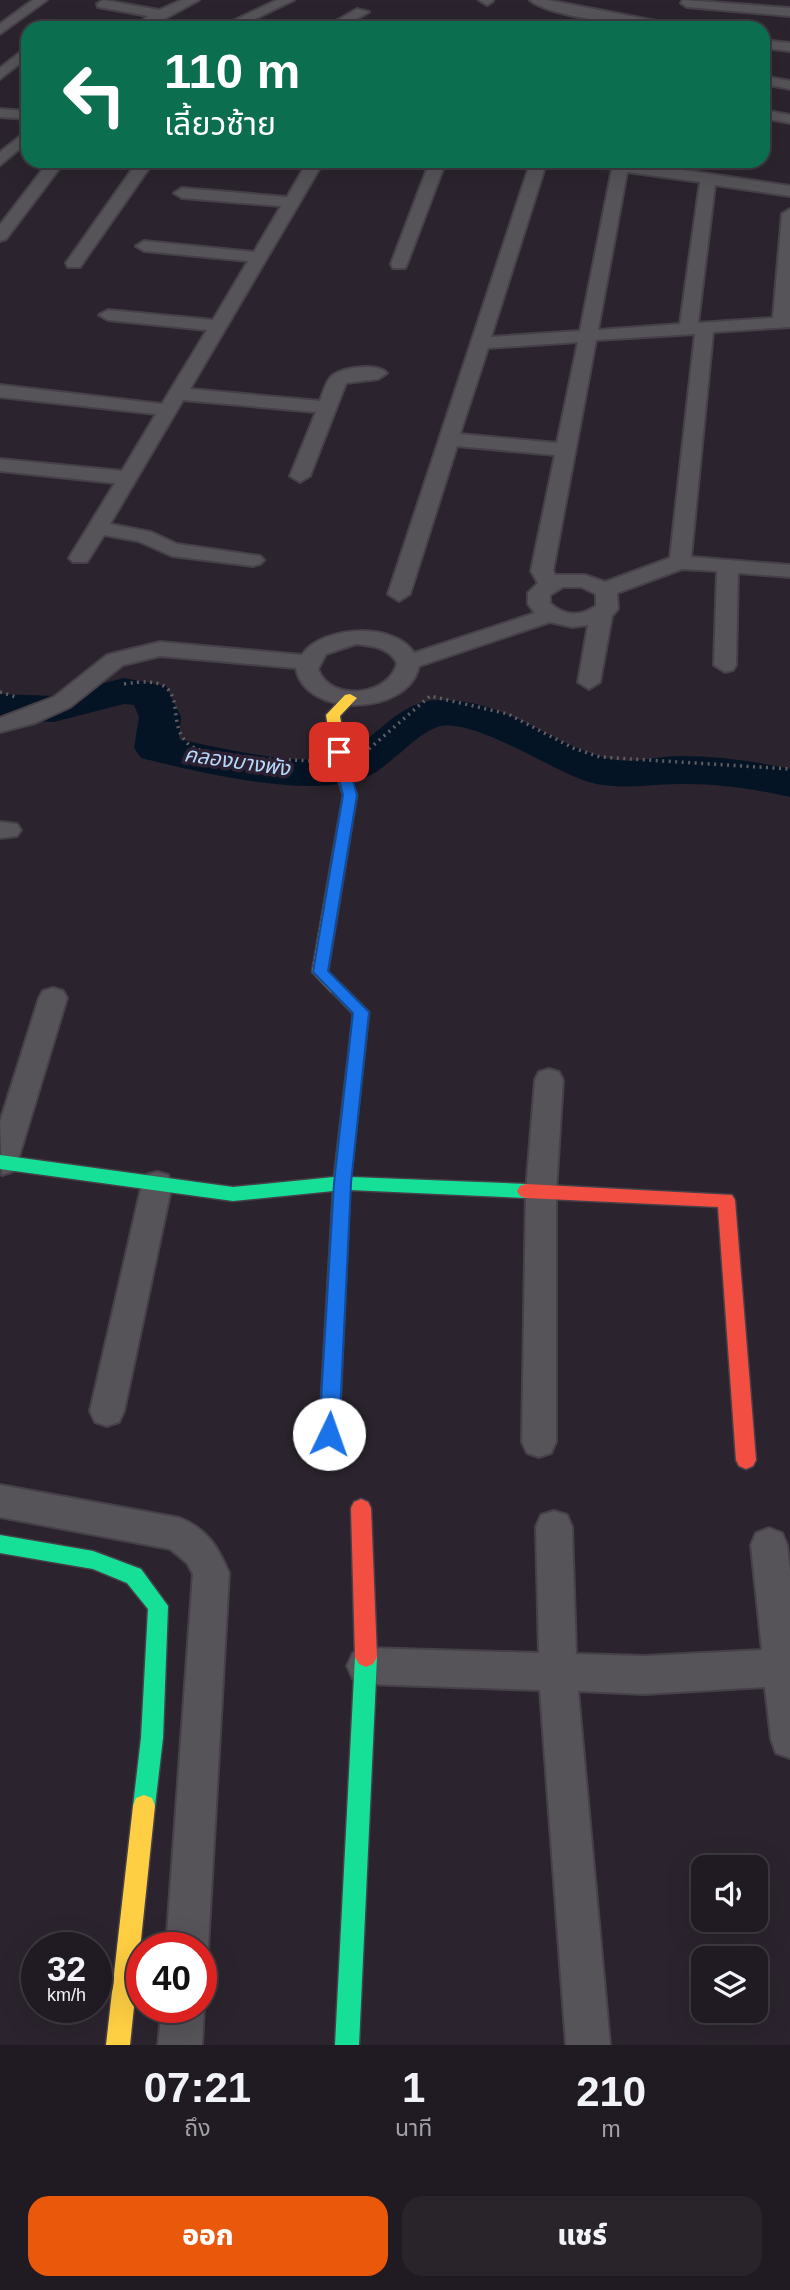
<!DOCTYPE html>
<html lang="th">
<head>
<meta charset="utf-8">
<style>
	body { margin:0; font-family:Arial,"Noto Sans Thai",sans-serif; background:#28242a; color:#f1f3f6; height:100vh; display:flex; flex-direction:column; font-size:26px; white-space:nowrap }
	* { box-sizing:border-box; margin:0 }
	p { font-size:23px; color:#a2a1a5 }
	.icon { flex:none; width:38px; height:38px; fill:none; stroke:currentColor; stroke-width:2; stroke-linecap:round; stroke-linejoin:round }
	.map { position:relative; height:2045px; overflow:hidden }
	.panel { display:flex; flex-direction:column; background:#201b22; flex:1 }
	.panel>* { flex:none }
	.banner { position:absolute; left:21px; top:21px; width:749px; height:147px; border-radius:21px; box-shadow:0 7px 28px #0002,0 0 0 2px #3d3940; background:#0b6e4f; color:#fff; overflow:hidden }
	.buttons { position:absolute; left:691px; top:1855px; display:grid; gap:14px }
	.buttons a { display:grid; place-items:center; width:77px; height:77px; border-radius:14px; background:#201b22; box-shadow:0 7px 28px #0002,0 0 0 2px #3d3940; font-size:35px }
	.speed { position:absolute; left:21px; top:1932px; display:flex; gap:14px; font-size:35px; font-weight:700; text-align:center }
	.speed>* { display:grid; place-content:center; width:91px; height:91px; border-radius:50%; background:#201b22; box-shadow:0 7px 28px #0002,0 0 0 2px #3d3940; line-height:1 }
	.speed small { font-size:18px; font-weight:400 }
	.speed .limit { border:10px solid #d22; background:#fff; color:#111 }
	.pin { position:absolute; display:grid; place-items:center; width:60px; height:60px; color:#fff; margin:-30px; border-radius:14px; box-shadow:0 4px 10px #0006 }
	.me { position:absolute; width:77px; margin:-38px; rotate:3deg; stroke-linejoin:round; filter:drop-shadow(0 0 5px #0008) }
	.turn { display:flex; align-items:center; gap:24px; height:147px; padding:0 28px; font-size:32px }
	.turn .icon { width:91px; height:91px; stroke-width:2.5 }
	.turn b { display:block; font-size:49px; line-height:60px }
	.eta { display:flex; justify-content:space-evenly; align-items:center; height:119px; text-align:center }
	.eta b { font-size:42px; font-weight:800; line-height:49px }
	.cta { display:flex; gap:14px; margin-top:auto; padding:14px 28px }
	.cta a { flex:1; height:80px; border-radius:21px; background:#ea580c; color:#fff; font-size:28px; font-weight:800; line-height:80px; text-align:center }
	.cta a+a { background:#28242a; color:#f1f3f6 }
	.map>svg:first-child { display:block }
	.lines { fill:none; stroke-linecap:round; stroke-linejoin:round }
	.river { fill:#041425; fill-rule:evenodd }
	.street-casing { stroke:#464049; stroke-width:4 }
	.fast-casing { stroke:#464049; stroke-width:3 }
	.slow-casing { stroke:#464049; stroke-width:3 }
	.jam-casing { stroke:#464049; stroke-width:3 }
	.path { stroke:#615e64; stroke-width:3.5; stroke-dasharray:2 4.5; stroke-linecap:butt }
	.street { fill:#565458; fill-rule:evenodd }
	.fast { fill:#16e098; fill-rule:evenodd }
	.slow { fill:#ffcf43; fill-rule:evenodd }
	.jam { fill:#f24e42; fill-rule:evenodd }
	.slow-bridge-casing { stroke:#464049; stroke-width:16; stroke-linecap:butt }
	.slow-bridge { stroke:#ffcf43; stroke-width:13 }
	.route { fill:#1a73e8; stroke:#114b97; stroke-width:2 }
	.labels { text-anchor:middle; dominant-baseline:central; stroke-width:7; stroke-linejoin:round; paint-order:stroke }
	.water-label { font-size:21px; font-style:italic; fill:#b5d9fa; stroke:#2c2032 }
</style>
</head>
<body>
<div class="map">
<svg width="790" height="2045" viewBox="0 0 790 2045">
	<rect width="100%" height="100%" fill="#2b242e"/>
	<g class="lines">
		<!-- river -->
		<path class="river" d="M124 678 166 686 181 717 179 739C219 748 297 766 336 757 369 749 395 701 437 700 508 698 549 745 611 759 633 764 657 756 680 756 717 756 754 761 790 769V797C754 789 717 783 679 784 648 784 620 791 589 782 550 770 478 720 441 726 420 730 392 764 371 775 318 802 198 772 141 758L134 748 139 717 134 705 124 704 54 722 0 720V694L54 696Z"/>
		<defs>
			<path id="street" d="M33 0H47L0 34V24Z
				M103 0 159 10 182 0H199L148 28H132L148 16 98 7 97 4Z
				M277 0H294L247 23 235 20Z
				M479 0H493V1L487 5Z
				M530 0H547L672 24 679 28C649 28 549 18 530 0Z
				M683 0 790 8V16L687 7 681 3Z
				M357 9 369 12 341 28H324Z
				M52 24H67L74 28H45Z
				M763 40 790 43V51L763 48Z
				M28 46V57L0 79V68Z
				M763 76 790 81V89L763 84Z
				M0 109 28 111V119L0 117Z
				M763 110 790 115V123L763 118Z
				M28 130V142L0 165V152Z
				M49 161H65L6 239 0 241V225Z
				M138 161H154L80 267H68L66 263Z
				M308 161H324L190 389 320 401C323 393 326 380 333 375 344 367 378 363 387 373L378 379 346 383 310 476 300 482 290 476 316 412 183 400 110 524 151 532 177 544 260 556 264 560 260 564 253 566 172 556 138 541 104 535 87 562H73L69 558 115 483 0 471V459L122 471 156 414 0 397V385L162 404 207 330 108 320 99 315 108 310 213 320 248 261 144 251 136 246 144 241 254 252 281 206 182 198 174 193 182 188 287 197Z
				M430 161H446L407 264 405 268H393L391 264Z
				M531 161H547L491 337 580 331 612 169 581 164 578 161H623L790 186V196L715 185 698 323 773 318 782 214 790 209V327L713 332 691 557 790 565V577L738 573 736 665 733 670 725 672 714 665 717 571 682 569 617 593 618 609 612 616 600 682 589 689 578 682 588 625 572 627 550 622 419 666C408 717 304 718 296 668L160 656 123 665 70 707 35 723 0 732V718L54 697 107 655 160 642 302 655C322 625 395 622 414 653L535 613 528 604V593L538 583 531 571 555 455 457 446 410 594 399 601 388 594ZM627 172 700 182 680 324 598 330ZM695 334 670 558 605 582 585 575H555L553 571 596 340ZM578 342 557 443 460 434 488 348ZM563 587H581L596 594V606C580 617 564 616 550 603V595ZM356 644C372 646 389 647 397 663 390 696 330 703 318 669L326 654Z
				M0 822 17 824 21 830 17 836 0 838Z
				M53 988 63 991 67 998 17 1163 13 1171 2 1175 0 1122 39 998 43 991Z
				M549 1069 559 1072 563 1080 556 1192V1442L551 1453 539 1457 527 1453 522 1442 526 1192 535 1080 539 1072Z
				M157 1172 168 1175 172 1184 124 1411 119 1422 107 1426 95 1422 90 1411 142 1184 146 1175Z
				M0 1485 180 1518C207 1529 218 1547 229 1573L208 1948 202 1963 201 1948H166L193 1574 187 1563 170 1549 0 1517Z
				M554 1511 567 1515 572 1527 576 1654 645 1656 762 1650 751 1545 756 1533 769 1528 782 1533 787 1545 790 1572V1758L776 1753 771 1739 765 1687 645 1694 578 1691 610 2045H566L540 1690 366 1684 353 1679 347 1666 353 1653 366 1648 539 1653 536 1527 541 1515Z
				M201 2000 204 2007 202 2045H158L162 2007H201Z"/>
			<path id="fast" d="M336 982 341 984 369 1012 351 1177 526 1184 532 1186 535 1191 532 1196 526 1198 350 1190 339 1434 336 1440 329 1443 322 1440 319 1434 333 1191 233 1201 0 1169V1155L233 1187 334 1177 353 1014 328 988Z
				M0 1535 93 1551 141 1569 168 1606 163 1738 155 1806 152 1814 144 1817 136 1814 133 1806 141 1738 148 1609 127 1583 93 1569 0 1553Z
				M366 1647 373 1650 377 1657 359 2045H335L355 1657 359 1650Z"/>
			<path id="slow" d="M350 694 357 698 340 716 346 752 339 756 332 752 326 715 345 695Z
				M346 779 351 780 357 795 328 971 344 988 336 994 331 992 312 972 343 795 339 783Z
				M144 1795 152 1798 155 1806 130 2045H106L133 1806 136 1798Z"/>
			<path id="jam" d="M526 1184 732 1195 735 1200 756 1460 753 1466 746 1469 739 1466 736 1460 718 1207 526 1198 520 1196 517 1191 520 1186Z
				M361 1499 368 1502 371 1508 377 1657 373 1664 366 1667 359 1664 355 1657 351 1508 354 1502Z"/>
		</defs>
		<!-- street casing -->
		<use href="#street" class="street-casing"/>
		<!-- fast casing -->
		<use href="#fast" class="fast-casing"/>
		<!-- slow casing -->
		<use href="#slow" class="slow-casing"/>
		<!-- jam casing -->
		<use href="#jam" class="jam-casing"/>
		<!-- path -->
		<path class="path" d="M124 684C200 671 159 724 191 746 212 760 283 759 310 761
			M0 692 16 697
			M369 749 430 696 508 714 573 748 600 757 790 769"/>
		<!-- street -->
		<use href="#street" class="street"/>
		<!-- fast -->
		<use href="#fast" class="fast"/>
		<!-- slow -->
		<use href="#slow" class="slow"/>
		<!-- jam -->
		<use href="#jam" class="jam"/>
		<defs>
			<path id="slow-bridge" d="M339 752 346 783"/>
		</defs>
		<!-- slow-bridge casing -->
		<use href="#slow-bridge" class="slow-bridge-casing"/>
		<!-- slow-bridge -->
		<use href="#slow-bridge" class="slow-bridge"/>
	</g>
	<!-- route -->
	<path class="route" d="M339 748 345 752 357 795 328 971 369 1012 351 1183 339 1434 336 1441 329 1443 322 1441 319 1434 334 1183 353 1013 313 972 343 795 332 752Z"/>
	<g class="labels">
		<!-- water labels -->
		<g class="water-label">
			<text transform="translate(237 761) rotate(8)">คลองบางพัง</text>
		</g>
	</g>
</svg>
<div class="buttons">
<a><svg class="icon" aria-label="sound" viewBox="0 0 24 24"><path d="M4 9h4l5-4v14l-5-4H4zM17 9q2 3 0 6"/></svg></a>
<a><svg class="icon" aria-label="layers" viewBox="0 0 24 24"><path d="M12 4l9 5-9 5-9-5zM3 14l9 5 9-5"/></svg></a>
</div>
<div class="speed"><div>32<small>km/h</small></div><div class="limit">40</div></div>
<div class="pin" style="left:339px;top:752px;background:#d93025"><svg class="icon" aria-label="arrive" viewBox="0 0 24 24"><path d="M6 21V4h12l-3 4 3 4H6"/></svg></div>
<svg class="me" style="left:329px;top:1434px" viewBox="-20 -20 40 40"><circle r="19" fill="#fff"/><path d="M0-13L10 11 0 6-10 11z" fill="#1a73e8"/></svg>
<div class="banner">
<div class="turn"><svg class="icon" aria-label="left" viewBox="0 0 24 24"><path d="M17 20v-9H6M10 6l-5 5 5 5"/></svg><div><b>110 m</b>เลี้ยวซ้าย</div></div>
</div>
</div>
<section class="panel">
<div class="eta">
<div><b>07:21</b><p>ถึง</p></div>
<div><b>1</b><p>นาที</p></div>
<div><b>210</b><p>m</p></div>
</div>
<div class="cta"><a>ออก</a><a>แชร์</a></div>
</section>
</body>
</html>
